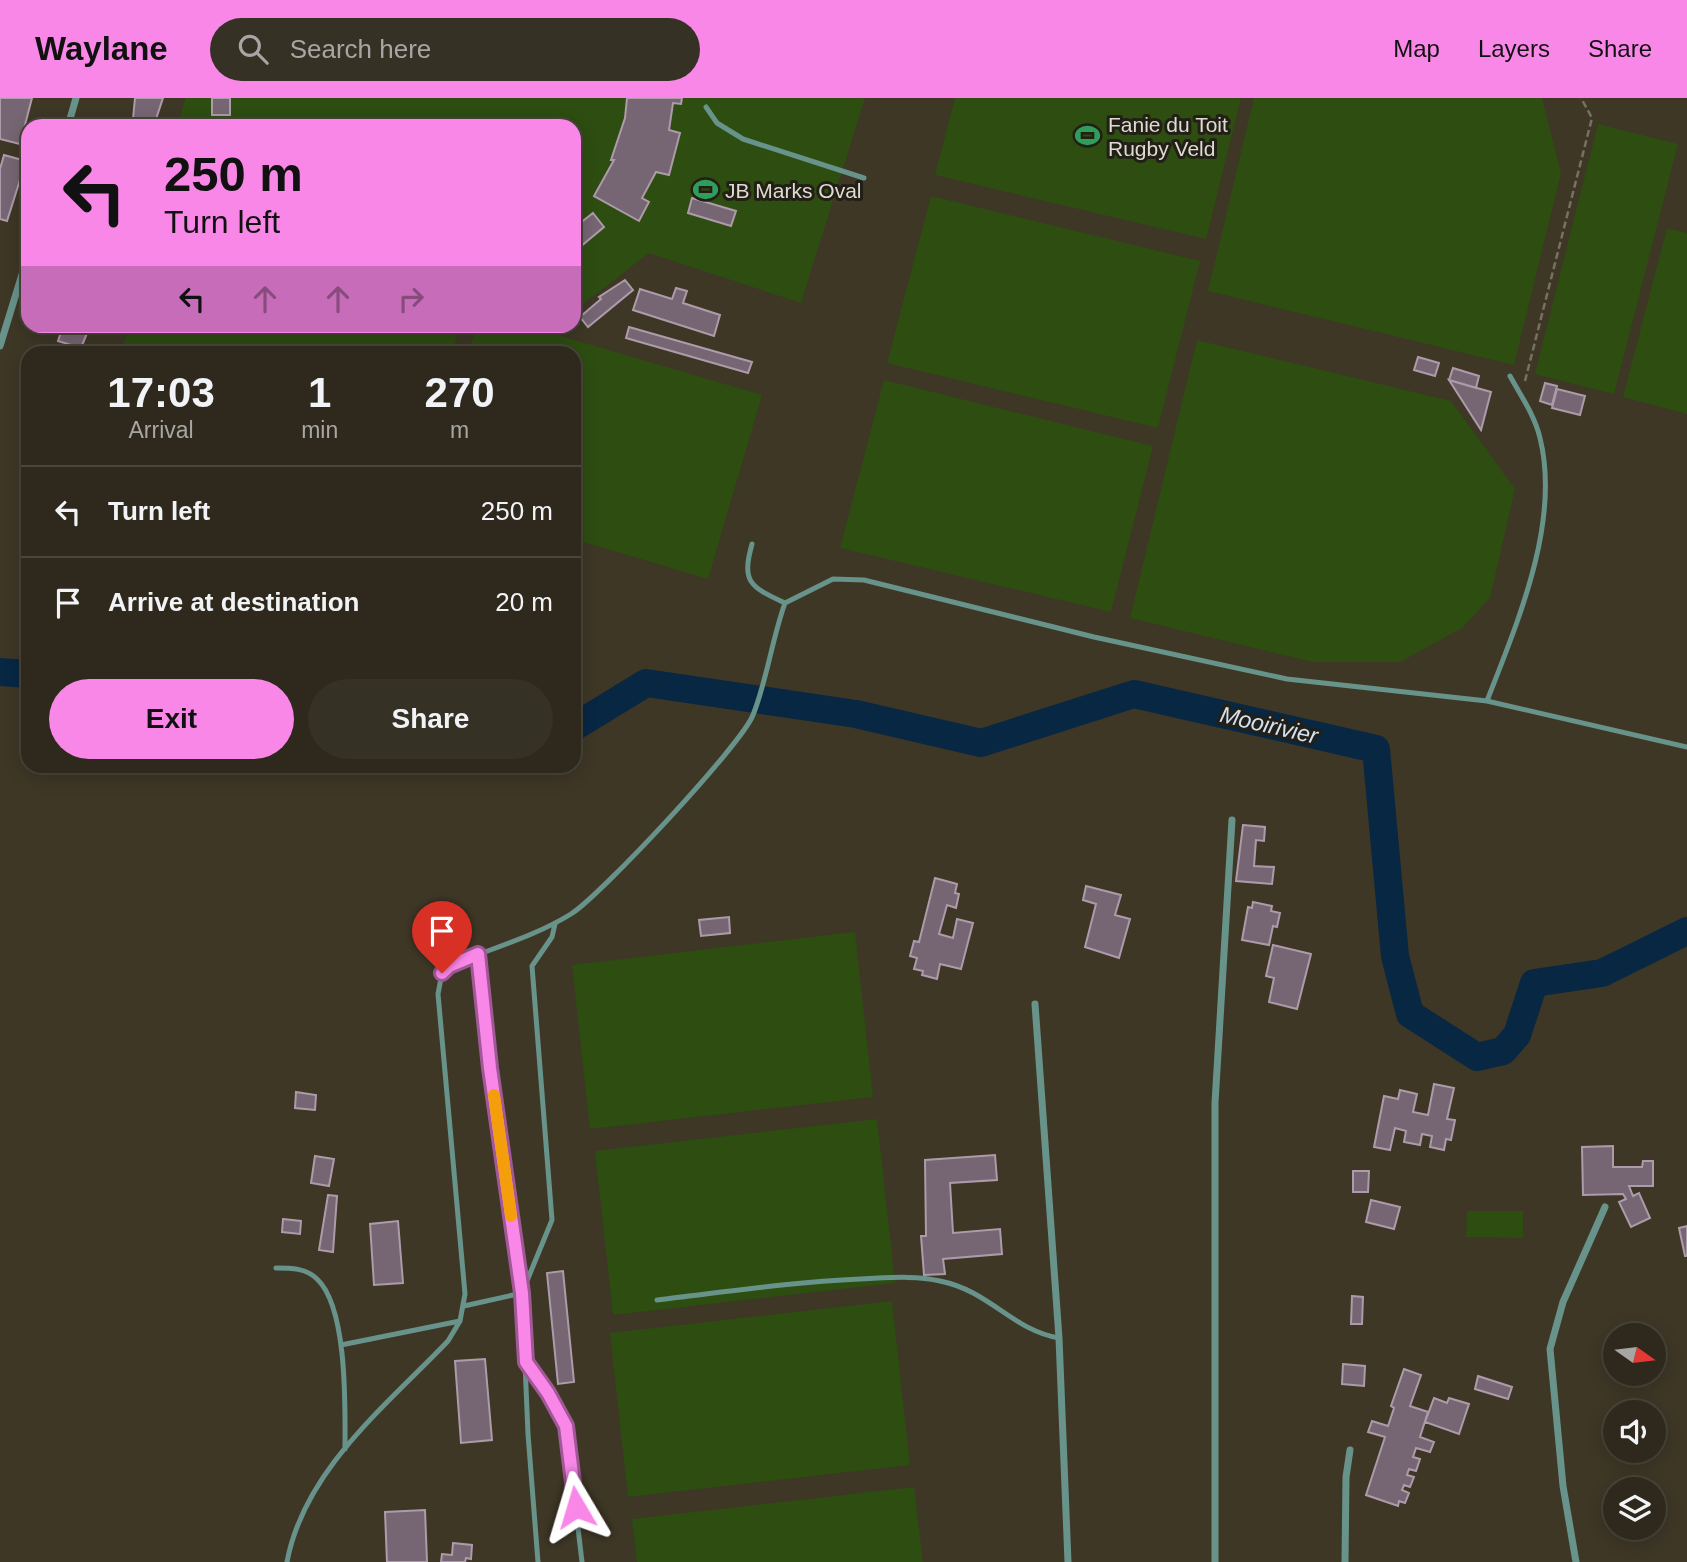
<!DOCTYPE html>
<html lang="en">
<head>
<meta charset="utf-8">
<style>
	body { margin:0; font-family:Helvetica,sans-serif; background:#363125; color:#f1f3f6; height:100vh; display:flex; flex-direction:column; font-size:26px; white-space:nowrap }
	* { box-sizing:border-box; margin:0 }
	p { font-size:23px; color:#a7a6a3 }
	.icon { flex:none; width:38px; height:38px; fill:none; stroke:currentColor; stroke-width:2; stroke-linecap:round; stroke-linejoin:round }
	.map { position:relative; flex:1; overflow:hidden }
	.sheet { position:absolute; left:21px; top:248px; width:560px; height:427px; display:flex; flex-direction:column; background:#2e291c; border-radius:21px; box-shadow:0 4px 18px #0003,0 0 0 2px #49453b }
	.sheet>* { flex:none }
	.guide { position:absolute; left:21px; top:21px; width:560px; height:214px; border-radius:21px; box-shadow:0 4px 18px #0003,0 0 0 2px #49453b; background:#f987e8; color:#111; overflow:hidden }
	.needle { width:46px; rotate:104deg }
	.tools { position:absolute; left:1603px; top:1225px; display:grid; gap:14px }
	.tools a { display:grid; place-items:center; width:63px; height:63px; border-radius:50%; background:#2e291c; box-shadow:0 4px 18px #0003,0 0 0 2px #49453b; font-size:35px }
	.pin { position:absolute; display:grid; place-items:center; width:60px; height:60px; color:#fff; margin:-72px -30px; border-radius:50% 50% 50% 0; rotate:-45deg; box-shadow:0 0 7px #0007 }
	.pin .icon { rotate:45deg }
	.me { position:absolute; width:77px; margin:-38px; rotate:353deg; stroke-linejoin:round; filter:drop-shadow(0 0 5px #0008) }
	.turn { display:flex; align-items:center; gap:24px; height:147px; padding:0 28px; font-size:32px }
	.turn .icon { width:91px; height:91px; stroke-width:2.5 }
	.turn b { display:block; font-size:49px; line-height:60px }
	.lanes { display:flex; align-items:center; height:66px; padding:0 28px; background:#0003; justify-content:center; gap:35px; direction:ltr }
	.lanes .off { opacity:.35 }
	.eta { display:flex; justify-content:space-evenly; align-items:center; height:119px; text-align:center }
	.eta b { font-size:42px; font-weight:600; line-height:49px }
	.primary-button { display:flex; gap:14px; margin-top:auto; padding:14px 28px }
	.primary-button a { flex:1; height:80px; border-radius:42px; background:#f987e8; color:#111; font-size:28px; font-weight:600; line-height:80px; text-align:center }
	.primary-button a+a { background:#363125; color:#f1f3f6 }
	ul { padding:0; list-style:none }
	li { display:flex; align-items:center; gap:21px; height:91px; padding:0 28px; border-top:2px solid #49453b }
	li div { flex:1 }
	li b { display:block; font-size:26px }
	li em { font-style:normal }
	header { display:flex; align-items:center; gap:42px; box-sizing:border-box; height:98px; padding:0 35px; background:#f987e8; color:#111 }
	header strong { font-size:33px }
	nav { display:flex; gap:38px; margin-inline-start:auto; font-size:24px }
	.search { width:490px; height:63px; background:#363125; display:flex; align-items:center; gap:18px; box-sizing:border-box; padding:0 24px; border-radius:38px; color:#a7a6a3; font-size:26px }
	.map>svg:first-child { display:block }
	.green { fill:#2d4d11 }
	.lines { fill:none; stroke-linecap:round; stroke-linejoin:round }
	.river { stroke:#082743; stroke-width:28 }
	.building { fill:#766572; stroke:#ae9baa; stroke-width:2 }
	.path { stroke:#777162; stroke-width:2.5; stroke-dasharray:7 3.5; stroke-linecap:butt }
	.service { stroke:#68938b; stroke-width:5 }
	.minor { stroke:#68938b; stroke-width:7 }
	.route-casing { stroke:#a25897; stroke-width:18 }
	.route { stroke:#f987e8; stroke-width:12 }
	.slow { stroke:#f59e0b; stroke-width:12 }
	.labels { text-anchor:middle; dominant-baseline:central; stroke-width:6; stroke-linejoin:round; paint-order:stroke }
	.poi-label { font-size:21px; fill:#dfdbd1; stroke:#221f17; text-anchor:start }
	.water-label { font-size:23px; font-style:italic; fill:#d3e2f3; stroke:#221f17 }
</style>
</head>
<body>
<header>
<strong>Waylane</strong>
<div class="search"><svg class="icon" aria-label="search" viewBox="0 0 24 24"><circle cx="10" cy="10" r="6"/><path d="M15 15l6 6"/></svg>Search here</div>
<nav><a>Map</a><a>Layers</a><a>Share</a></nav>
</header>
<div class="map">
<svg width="1687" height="1464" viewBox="0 0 1687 1464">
	<rect width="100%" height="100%" fill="#3e3726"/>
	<!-- green -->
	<path class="green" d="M186 0H865L801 205 649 155 574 213V28H177Z
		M955 0H1241L1206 141 935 77Z
		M1254 0H1542L1561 75 1514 267 1208 193Z
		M1598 26 1678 46 1614 296 1535 276Z
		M931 98 1200 163 1158 330 887 265Z
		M1667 130 1687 135V316L1623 299Z
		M129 228H460L452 255H121Z
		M477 228H527L762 297 708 481 574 441V256L468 255Z
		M1197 242 1451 303 1515 391 1490 500 1462 530 1400 564H1313L1130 520Z
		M884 282 1153 348 1111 514 840 450Z
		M855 834 873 999 590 1031 572 867Z
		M877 1021 895 1185 613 1217 595 1053Z
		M1467 1113H1523V1140L1466 1139Z
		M892 1203 910 1367 628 1399 610 1235Z
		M914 1389 923 1464H637L632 1421Z"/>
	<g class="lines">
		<!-- river -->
		<path class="river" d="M0 574 28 576
			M574 629 646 585 856 616 981 645 1134 596 1376 651 1395 858 1410 916 1477 959 1503 953 1517 937 1534 885 1602 875 1687 833"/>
	</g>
	<!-- building -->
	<path class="building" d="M0 0H32L20 46 0 41Z
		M135 0H163L154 27 133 21Z
		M212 0H230V17H212Z
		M627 0H682L681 6 673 5 669 32 680 35 669 77 656 74 642 100 649 104 639 123 594 98 614 62H611L625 20Z
		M4 57 26 63 7 123 0 121V71Z
		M692 100 736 113 731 128 688 115Z
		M593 115 604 129 580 149 574 142V130Z
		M625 182 633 192 588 229 580 219 601 201 599 199Z
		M676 190 687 193 683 205 720 217 714 238 633 212 640 191 672 201Z
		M52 228H90L81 250 58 243 62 231Z
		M629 229 752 264 748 275 626 240Z
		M1418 259 1439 265 1435 278 1414 272Z
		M1453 270 1479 278 1476 290 1449 282Z
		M1449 282 1491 294 1481 332Z
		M1545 285 1557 288 1552 307 1540 303Z
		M1557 291 1585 298 1580 317 1552 310Z
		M1243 727 1265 729 1264 743 1256 742 1254 768 1274 769 1272 786 1236 783Z
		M935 780 957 786 955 795 959 796 956 810 947 807 939 836 953 840 957 821 973 825 961 871 940 866 937 881 922 877 923 873 914 871 917 860 910 858 914 843 919 844Z
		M1086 788 1121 797 1115 817 1130 821 1119 860 1085 849 1096 806 1083 802Z
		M1253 804 1272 808 1271 813 1280 815 1277 829 1273 828 1269 847 1242 842 1248 809 1252 810Z
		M729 819 730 835 701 838 699 822Z
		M1273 847 1311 856 1297 911 1269 904 1274 880 1266 878Z
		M1434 986 1454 990 1447 1021 1455 1022 1451 1042 1446 1041 1444 1052 1430 1049 1432 1038 1422 1036 1420 1047 1404 1044 1406 1033 1395 1030 1390 1052 1374 1049 1384 998 1398 1001 1400 992 1417 996 1413 1014 1428 1017Z
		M296 994 316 997 315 1012 295 1010Z
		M1613 1048V1069H1642L1643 1063H1653V1088H1629L1633 1098 1639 1095 1650 1120 1631 1129 1619 1104 1626 1101 1623 1096 1583 1097 1582 1049Z
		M995 1057 997 1082 950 1085 953 1135 1000 1131 1002 1156 943 1161 945 1176 924 1177 921 1138H926L925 1062Z
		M315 1058 334 1061 329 1088 311 1085Z
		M1353 1073H1369L1368 1094H1353Z
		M328 1097 337 1098 333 1154 319 1152Z
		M1371 1102 1400 1109 1394 1131 1366 1124Z
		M283 1121 301 1123 300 1136 282 1134Z
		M398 1123 403 1185 374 1187 370 1126Z
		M1687 1128V1158H1685L1679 1130Z
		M563 1173 574 1284 558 1286 547 1175Z
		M1352 1198 1363 1199 1362 1226H1351Z
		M485 1261 492 1342 461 1345 455 1263Z
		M1343 1266 1365 1268 1364 1288 1342 1286Z
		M1404 1271 1421 1277 1410 1308 1428 1314 1420 1339 1434 1344 1430 1354 1416 1350 1413 1359 1420 1361 1416 1373 1409 1371 1407 1377 1414 1379 1410 1389 1404 1387 1402 1392 1409 1395 1405 1405 1399 1403 1398 1408 1366 1397 1385 1339 1368 1334 1372 1323 1388 1328 1394 1310 1391 1308Z
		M1478 1278 1512 1289 1508 1301 1475 1291Z
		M1434 1300 1447 1305 1449 1300 1469 1306 1459 1336 1425 1324Z
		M425 1412 427 1464H387L385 1414Z
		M453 1445 472 1447 471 1461 466 1460 465 1464H441L442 1456 452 1457Z"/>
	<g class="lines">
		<!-- path -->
		<path class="path" d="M1525 283 1592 20 1581 0"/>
		<!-- service -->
		<path class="service" d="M706 9 717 25 743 41 864 80
			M785 505 833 481 864 482 1094 539 1287 581 1487 603 1687 649
			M1487 603C1517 525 1561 425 1540 340 1535 318 1521 298 1510 278
			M478 856 490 970 522 1195 528 1336 538 1464
			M276 1170C291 1170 306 1170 317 1181 348 1210 345 1311 345 1351
			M657 1202C725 1194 792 1184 860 1181 886 1180 915 1177 940 1183 990 1193 1012 1232 1059 1240
			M464 1208 522 1195 552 1122 532 868 552 839 555 826
			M341 1247 460 1223
			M526 1264 548 1295 566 1328 582 1464
			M287 1464C304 1372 387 1307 448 1243L460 1223 465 1196 438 896 442 875 449 868C489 851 534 839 571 816 600 798 742 646 753 617 767 582 772 541 785 505 751 489 741 485 752 446"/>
		<!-- minor -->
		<path class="minor" d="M68 28 76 0
			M0 248 28 157
			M1035 906 1059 1240 1068 1464
			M1215 1464V1005L1232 722
			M1345 1464 1346 1379 1350 1352
			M1576 1464 1563 1388 1550 1251 1563 1204 1605 1109"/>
	</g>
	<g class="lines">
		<defs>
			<path id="route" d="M442 875 449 868 478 856 490 970 522 1195 526 1264 548 1295 566 1328 576 1409"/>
		</defs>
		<!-- route casing -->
		<use href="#route" class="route-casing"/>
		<!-- route -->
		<use href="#route" class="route"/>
		<!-- slow -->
		<path class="slow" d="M494 997 511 1118"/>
	</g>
	<!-- icons -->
	<defs>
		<symbol id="stadium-bare" viewBox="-9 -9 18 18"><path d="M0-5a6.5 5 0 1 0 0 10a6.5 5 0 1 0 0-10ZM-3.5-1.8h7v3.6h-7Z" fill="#2e9e5b" stroke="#221f17" stroke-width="2.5" paint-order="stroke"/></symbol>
	</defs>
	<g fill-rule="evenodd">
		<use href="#stadium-bare" x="1070" y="20" width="35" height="35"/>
		<use href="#stadium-bare" x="688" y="74" width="35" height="35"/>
	</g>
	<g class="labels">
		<!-- poi labels -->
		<g class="poi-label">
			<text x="1108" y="26">Fanie du Toit<tspan x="1108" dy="24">Rugby Veld</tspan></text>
			<text x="725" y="92">JB Marks Oval</text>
		</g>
		<!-- water labels -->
		<g class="water-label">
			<text transform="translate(1269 627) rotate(13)">Mooirivier</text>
		</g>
	</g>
</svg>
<div class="tools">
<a><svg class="needle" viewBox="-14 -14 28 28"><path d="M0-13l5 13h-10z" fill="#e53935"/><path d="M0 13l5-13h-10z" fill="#a7a6a3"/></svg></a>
<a><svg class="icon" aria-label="sound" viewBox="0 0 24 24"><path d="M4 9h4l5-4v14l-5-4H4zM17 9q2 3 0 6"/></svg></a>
<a><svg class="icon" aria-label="layers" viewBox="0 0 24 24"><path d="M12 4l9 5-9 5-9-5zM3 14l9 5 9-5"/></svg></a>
</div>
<div class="pin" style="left:442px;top:875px;background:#d93025"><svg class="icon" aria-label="arrive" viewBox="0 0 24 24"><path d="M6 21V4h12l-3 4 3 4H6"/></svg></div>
<svg class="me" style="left:576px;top:1409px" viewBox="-20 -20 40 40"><path d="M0-17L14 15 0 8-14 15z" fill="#f987e8" stroke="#fff" stroke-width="4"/></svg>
<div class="guide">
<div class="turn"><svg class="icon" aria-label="left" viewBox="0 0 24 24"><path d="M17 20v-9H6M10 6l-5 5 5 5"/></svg><div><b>250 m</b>Turn left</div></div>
<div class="lanes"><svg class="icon" aria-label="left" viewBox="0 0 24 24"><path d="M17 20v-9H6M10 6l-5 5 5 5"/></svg><svg class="icon off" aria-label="ahead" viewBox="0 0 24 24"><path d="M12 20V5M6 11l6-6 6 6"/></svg><svg class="icon off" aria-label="ahead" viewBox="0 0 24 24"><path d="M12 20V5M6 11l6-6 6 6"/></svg><svg class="icon off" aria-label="right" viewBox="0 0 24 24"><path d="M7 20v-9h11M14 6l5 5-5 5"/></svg></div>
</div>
<section class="sheet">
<div class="eta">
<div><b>17:03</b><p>Arrival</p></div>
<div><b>1</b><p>min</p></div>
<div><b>270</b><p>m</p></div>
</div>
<ul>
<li><svg class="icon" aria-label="left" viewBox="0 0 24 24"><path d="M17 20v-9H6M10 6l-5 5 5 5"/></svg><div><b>Turn left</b></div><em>250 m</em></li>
<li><svg class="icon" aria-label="arrive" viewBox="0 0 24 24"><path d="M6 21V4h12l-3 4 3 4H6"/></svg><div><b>Arrive at destination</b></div><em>20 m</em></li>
</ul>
<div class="primary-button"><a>Exit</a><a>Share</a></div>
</section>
</div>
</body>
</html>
